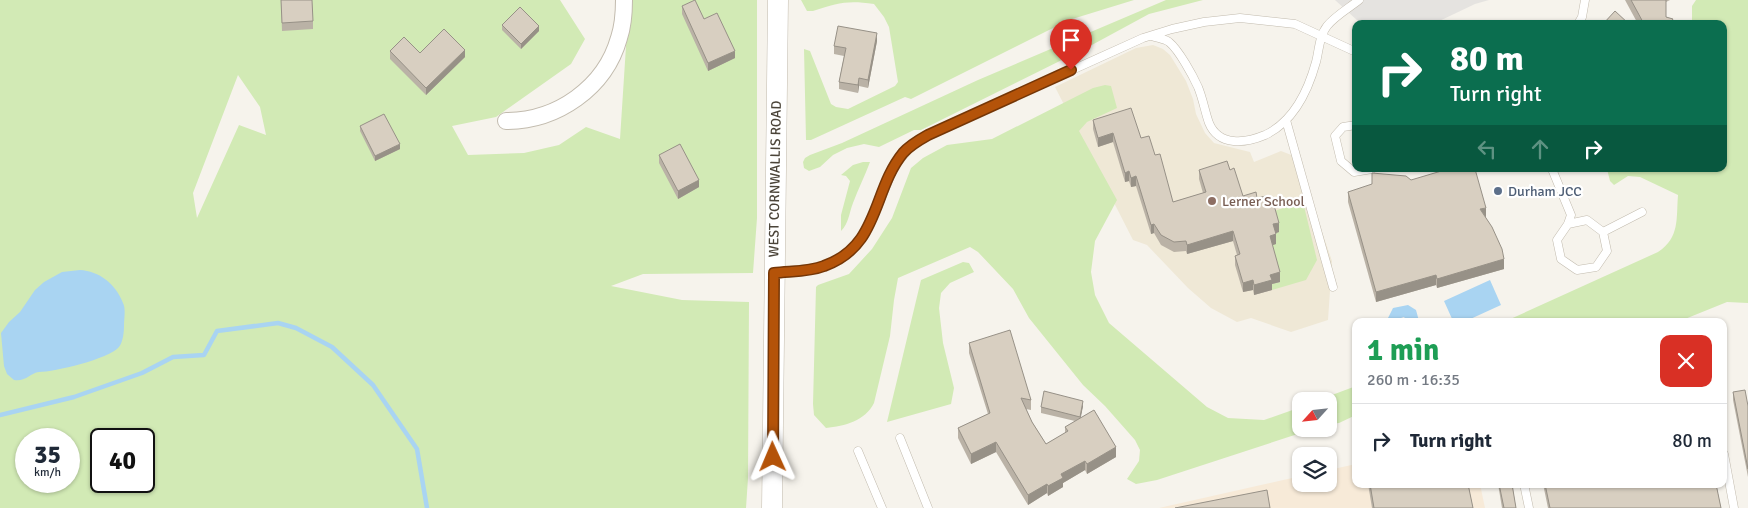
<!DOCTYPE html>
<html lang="en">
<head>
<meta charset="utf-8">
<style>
	body { margin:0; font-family:Signika,sans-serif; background:#f2f2f3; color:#1f2937; height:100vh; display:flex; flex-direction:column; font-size:19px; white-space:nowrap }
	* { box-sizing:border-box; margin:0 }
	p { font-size:16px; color:#747a83 }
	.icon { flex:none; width:28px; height:28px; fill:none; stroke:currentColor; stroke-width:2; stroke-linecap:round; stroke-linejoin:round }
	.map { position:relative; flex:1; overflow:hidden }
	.details { position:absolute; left:1352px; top:318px; width:375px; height:170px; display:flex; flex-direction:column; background:#fff; border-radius:10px; box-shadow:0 1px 4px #0004 }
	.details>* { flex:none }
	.guide { position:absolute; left:1352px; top:20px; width:375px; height:152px; border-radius:10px; box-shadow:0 1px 4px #0004; background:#0b6e4f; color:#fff; overflow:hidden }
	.needle { width:32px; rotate:243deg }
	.buttons { position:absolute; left:1292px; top:392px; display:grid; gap:10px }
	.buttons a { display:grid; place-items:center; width:45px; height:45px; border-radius:10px; background:#fff; box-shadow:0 1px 4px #0004; font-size:25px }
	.speed { position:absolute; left:15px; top:428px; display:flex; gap:10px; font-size:25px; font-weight:700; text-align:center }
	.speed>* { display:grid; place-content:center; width:65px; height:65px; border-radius:50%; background:#fff; box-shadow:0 1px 4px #0004; line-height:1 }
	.speed small { font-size:12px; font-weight:400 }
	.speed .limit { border:2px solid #111; border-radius:8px; background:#fff; color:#111 }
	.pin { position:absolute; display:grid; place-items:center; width:42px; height:42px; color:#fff; margin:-51px -21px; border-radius:50% 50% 50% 0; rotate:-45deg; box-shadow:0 0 5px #0007 }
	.pin .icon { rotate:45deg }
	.me { position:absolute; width:55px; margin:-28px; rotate:359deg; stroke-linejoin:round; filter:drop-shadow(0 0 4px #0008) }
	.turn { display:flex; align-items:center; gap:18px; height:105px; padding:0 15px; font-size:22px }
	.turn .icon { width:65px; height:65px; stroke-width:2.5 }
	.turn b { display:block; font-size:35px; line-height:42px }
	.lanes { display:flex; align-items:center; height:48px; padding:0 15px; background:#0003; justify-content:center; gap:25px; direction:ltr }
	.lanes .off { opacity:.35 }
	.round { display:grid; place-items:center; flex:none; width:52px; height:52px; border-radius:10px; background:#f2f2f3 }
	.summary { display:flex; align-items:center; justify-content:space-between; height:85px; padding:0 15px }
	h1 { font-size:30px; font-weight:700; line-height:38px; color:#1e9e55 }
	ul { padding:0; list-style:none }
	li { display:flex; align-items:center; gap:15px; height:75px; padding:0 15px; border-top:1px solid #e0e1e3 }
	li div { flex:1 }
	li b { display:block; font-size:19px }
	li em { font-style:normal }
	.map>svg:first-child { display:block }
	.commercial { fill:#f7ead8 }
	.education { fill:#efe8d6 }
	.green { fill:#d2eab5; fill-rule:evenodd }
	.parking { fill:#e5e3e0 }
	.water { fill:#a9d4f2 }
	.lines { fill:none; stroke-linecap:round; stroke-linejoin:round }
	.stream { stroke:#a9d4f2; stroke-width:4.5 }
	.service-casing { stroke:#c2bbae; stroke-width:9 }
	.minor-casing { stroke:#c2bbae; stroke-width:18 }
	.tertiary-casing { stroke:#c2bbae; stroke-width:21 }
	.service { stroke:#fff; stroke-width:8 }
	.minor { stroke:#fff; stroke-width:16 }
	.tertiary { stroke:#fff; stroke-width:20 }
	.wall { fill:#bab2a6 }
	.shaded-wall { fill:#979187 }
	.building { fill:#d8cfc1; stroke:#979187 }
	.route-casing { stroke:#753606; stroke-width:12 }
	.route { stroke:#b45309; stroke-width:9 }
	.service-dot { fill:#5c6f8a; stroke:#fff; stroke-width:2 }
	.education-dot { fill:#8d6e63; stroke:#fff; stroke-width:2 }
	.labels { text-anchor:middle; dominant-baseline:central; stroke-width:4.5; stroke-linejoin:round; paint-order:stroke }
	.street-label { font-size:14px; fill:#4b4439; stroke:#fff }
	.service-label { font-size:14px; fill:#4e5e75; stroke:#fff; text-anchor:start }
	.education-label { font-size:14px; fill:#785e54; stroke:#fff; text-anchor:start }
</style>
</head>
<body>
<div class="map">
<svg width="1748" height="508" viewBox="0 0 1748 508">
	<rect width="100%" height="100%" fill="#f6f3ec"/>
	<!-- commercial -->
	<path class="commercial" d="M1356 464V484H1480L1485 508H1159L1301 476V484H1329V470Z"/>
	<!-- education -->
	<path class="education" d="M1153 45 1163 49 1170 55 1186 81 1193 99 1196 114 1205 133 1214 143 1250 152 1254 162 1281 151 1294 156 1297 159 1332 261 1328 320 1291 332 1251 318 1237 322 1211 308 1188 288 1147 245 1133 240 1055 87 1136 48Z"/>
	<!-- green -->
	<path class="green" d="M0 0H560L585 39 571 64 496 117 452 126 468 155 524 153 559 145 586 127 620 139 629 0H757V218L753 273 643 274 611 286 682 300 749 302 748 478 746 508H0ZM238 75 260 107 266 135 239 125 197 218 193 193ZM26 439H69V481H26ZM101 439H144V481H101Z
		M801 0H1134L1069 20 911 99 905 97 811 140H806L804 49 810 51 831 104 836 107 848 109 895 86 898 82 889 27 884 17 874 4C847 0 838 3 813 11H807Z
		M1166 0H1203L1149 14 1090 46 921 130H914L879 147 864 144 847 148 833 155 820 167 809 171 804 168 803 162 805 158 810 155 842 143 978 80Z
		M1696 0H1748V303L1727 302 1680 321H1506L1658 252C1680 237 1676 219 1678 195L1640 177 1628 176 1614 185 1610 181 1607 169H1724V24H1692V6Z
		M1105 85 1111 86 1117 108 1087 122 1079 131 1117 200 1095 241 1091 272 1095 295 1109 323 1207 407 1228 418 1264 420 1301 407V429H1313L1157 480 1136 484 1127 479 1139 461 1140 450 1135 440 1105 406 1083 385 1029 318 1013 289 978 252 970 247 898 278 894 300 890 336 874 403C865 421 845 426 826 428L814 415 813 404 816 287 818 285 849 274 872 249 892 218 911 168 923 158 947 145 992 139 1093 88Z
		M863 162H870C865 176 858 189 853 203 849 213 849 223 841 231V215L850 181 846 176 841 175 853 165Z
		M1303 202 1317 260 1306 280 1272 290 1270 284 1280 282 1260 249 1268 213Z
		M963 262 969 263 974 272 950 283 941 293 939 308 943 343 954 388 951 404 887 422 921 280Z
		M1356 386V415L1339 423 1329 424V401H1316Z"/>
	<!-- parking -->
	<path class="parking" d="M1335 0H1489L1475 4 1433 24H1357L1358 21Z"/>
	<!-- water -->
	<path class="water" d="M80 270C99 271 116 284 123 303 126 309 124 318 124 326 124 332 123 342 119 347 109 359 54 372 39 372 30 373 26 382 14 380L7 374 4 366 1 333 9 322 20 312 35 290 44 282 62 272Z
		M1490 280 1501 305 1466 321H1453L1444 301Z
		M1408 305 1416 310 1419 321H1407L1404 317 1401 318 1402 321H1389L1388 318 1393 308Z"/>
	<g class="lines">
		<!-- stream -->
		<path class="stream" d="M0 415 74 397 142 373 173 357 204 355 217 331 278 323 296 328 332 347 373 385 417 449 427 508"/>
		<defs>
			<path id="service" d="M1578 24 1582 17 1585 0
				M1152 36C1157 38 1165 39 1169 42 1179 50 1193 76 1198 87 1203 99 1205 112 1209 123 1219 147 1246 143 1265 135 1293 122 1308 91 1316 62 1319 51 1319 36 1327 26 1335 16 1349 8 1359 0
				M1286 120 1333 287
				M1356 125 1343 127 1335 136 1341 161 1354 172 1372 169
				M1552 169 1571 215 1568 224 1557 240 1561 259 1577 270 1596 267 1607 251 1603 232 1587 220 1568 224
				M1603 232 1642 212
				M776 272 822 267 834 262 856 245 865 233 875 213 894 167 912 145 928 135 1143 38 1172 29 1204 22 1240 18 1295 24 1356 52
				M900 438 928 508
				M858 451 882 508
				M1724 454 1734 508
				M1524 484 1529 508"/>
			<path id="minor" d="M506 121C557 121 605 88 619 38 623 26 624 13 624 0"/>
			<path id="tertiary" d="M772 508 778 0"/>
		</defs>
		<!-- service casing -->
		<use href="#service" class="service-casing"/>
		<!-- minor casing -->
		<use href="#minor" class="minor-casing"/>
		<!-- tertiary casing -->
		<use href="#tertiary" class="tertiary-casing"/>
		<!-- service -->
		<use href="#service" class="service"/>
		<!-- minor -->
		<use href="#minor" class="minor"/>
		<!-- tertiary -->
		<use href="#tertiary" class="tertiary"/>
	</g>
	<!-- wall -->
	<path class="wall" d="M281 0 313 21V29L282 31Z
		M1625 0H1670L1666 2V17L1673 24H1638Z
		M682 6 704 19 735 58 708 71 682 14Z
		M502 25 539 31 521 49 502 30Z
		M877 41 868 88 859 86 858 93 839 89V82L844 56 834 54V46Z
		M390 51 420 53 465 57 426 95 390 59Z
		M1093 120 1141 138 1155 155 1173 202 1203 193 1199 179V170H1230L1243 196 1257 198 1269 207 1279 232 1276 233V244L1272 245 1280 282 1272 284V290L1254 295 1253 290 1243 292 1235 265V256L1237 255 1233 241 1187 254 1186 251 1174 252 1161 245 1154 233 1151 234 1136 186 1131 187 1129 181 1125 182 1113 142 1098 147 1093 129Z
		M360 126 400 149 375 161 360 131Z
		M659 155 699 187 678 199 659 163Z
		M1411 180 1486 218 1504 269 1437 288 1436 285 1376 302 1348 202V192Z
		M969 343 1031 400V410L1026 409 1032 422 1046 444 1065 433V427L1075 421 1041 413V407L1083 406 1080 418 1116 457 1087 474 1085 470 1063 483V487L1048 496 1047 493 1028 505 996 452 971 464 958 438V428L988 414 969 353Z
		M1733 392 1748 406V477L1733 400Z
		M1368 484H1468L1473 508H1372Z
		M1498 484H1512L1516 508H1502Z
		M1543 484H1716L1721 508H1548Z"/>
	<!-- shaded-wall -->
	<path class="shaded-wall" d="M539 26V31L521 49V44Z
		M877 33V41L868 88V80Z
		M465 50V57L426 95V88Z
		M735 51V58L708 71V63Z
		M859 78V86L858 93V85Z
		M1113 133V142L1098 147V138Z
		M400 144V149L375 161V156Z
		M1129 171V181L1125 182V173Z
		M1136 176V186L1131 187V178Z
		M699 180V187L678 199V191Z
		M1486 208V218L1480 209Z
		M1279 223V232L1273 234V224Z
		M1154 224V233L1151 234V225Z
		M1233 231V241L1187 254V245Z
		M1276 234V244L1270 246V236Z
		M1504 259V269L1437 288V279Z
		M1280 272V282L1272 284V290L1254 295V285L1270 275Z
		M1436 275V285L1376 302V292Z
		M1253 280V290L1243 292V283Z
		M1083 401V406L1080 422V417Z
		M996 442V452L971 464V454Z
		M1116 447V457L1087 474V464Z
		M1085 461V470L1063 483V487L1048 496V486L1061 474Z
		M1047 484V493L1028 505V495Z"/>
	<!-- building -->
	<path class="building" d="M281 0H312L313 21 282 23Z
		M695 0 704 19 717 13 735 51 708 63 682 6Z
		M1631 0H1666V17L1673 19 1670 24H1644Z
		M520 7 539 26 521 44 502 25Z
		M1615 11 1629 24H1603Z
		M838 26 877 33 868 80 859 78 858 85 839 82 846 48 834 46Z
		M444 29 465 50 426 88 390 51 404 37 420 53Z
		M1131 108 1141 138 1149 136 1155 155 1160 154 1173 202 1206 192 1199 170 1227 161 1230 170 1234 168 1243 196 1256 192 1257 198 1266 196 1269 207 1274 205 1279 223 1273 224 1276 234 1270 236 1280 272 1270 275 1272 280 1254 285 1253 280 1243 283 1235 256 1240 254 1233 231 1187 245 1186 241 1174 242 1161 235 1154 224 1151 225 1136 176 1131 178 1129 171 1125 173 1113 133 1098 138 1093 120Z
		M384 114 400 144 375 156 360 126Z
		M680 144 699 180 678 191 659 155Z
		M1448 169H1475L1486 208 1480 209 1492 227 1502 249 1504 259 1437 279 1436 275 1376 292 1348 192 1372 184V173L1406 176 1411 180Z
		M1010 330 1031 400 1021 398 1032 422 1046 444 1068 431 1065 427 1094 410 1116 447 1087 464 1085 461 1061 474 1063 478 1048 486 1047 484 1028 495 996 442 971 454 958 428 990 413 969 343Z
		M1745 390 1748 406V469L1733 392Z
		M1044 391 1083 401 1080 417 1041 407Z
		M1370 484H1468L1473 508H1374Z
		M1499 484H1512L1516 508H1504Z
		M1545 484H1716L1721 508H1550Z
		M1267 490 1270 508H1175Z"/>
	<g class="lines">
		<defs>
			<path id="route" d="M773 457 774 273C790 271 809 272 824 266 880 246 872 191 903 153 910 145 919 140 928 135L1071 70"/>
		</defs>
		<!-- route casing -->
		<use href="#route" class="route-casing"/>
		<!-- route -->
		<use href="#route" class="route"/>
	</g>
	<!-- markers -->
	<circle class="service-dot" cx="1498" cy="191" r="5"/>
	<circle class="education-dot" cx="1212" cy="201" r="5"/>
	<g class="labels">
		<!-- street labels -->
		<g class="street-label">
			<text transform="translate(775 179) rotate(-89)">WEST CORNWALLIS ROAD</text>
		</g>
		<!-- service labels -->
		<g class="service-label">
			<text x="1508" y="191">Durham JCC</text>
		</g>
		<!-- education labels -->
		<g class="education-label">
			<text x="1222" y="201">Lerner School</text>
		</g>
	</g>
</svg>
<div class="buttons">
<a><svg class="needle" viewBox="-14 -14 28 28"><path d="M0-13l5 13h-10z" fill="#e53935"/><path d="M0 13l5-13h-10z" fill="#747a83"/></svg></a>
<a><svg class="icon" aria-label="layers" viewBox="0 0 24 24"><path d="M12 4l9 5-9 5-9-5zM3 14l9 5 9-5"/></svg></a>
</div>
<div class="speed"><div>35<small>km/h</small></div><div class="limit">40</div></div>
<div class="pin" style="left:1071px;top:70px;background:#d93025"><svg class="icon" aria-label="arrive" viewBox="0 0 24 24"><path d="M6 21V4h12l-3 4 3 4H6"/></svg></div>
<svg class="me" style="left:773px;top:457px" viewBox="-20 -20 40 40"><path d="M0-17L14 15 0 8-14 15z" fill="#b45309" stroke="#fff" stroke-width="4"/></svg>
<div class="guide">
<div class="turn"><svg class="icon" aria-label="right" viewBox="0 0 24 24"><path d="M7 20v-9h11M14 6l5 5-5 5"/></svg><div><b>80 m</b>Turn right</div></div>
<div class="lanes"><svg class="icon off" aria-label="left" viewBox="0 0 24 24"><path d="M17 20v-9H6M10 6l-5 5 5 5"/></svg><svg class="icon off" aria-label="ahead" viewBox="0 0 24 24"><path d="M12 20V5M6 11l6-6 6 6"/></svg><svg class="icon" aria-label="right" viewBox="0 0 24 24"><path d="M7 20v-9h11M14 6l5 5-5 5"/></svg></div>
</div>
<section class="details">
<div class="summary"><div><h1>1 min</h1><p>260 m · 16:35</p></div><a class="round" style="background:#d93025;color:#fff"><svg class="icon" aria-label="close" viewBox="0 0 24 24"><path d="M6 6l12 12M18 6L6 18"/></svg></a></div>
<ul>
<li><svg class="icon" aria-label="right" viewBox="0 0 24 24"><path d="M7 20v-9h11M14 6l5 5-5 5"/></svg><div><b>Turn right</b></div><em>80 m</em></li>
</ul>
</section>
</div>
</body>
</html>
